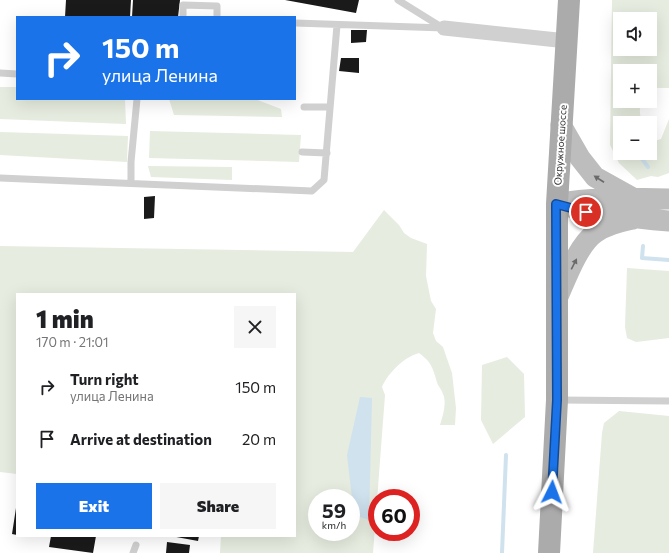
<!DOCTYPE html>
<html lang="en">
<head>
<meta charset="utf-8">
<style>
	body { margin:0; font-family:Commissioner,sans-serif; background:#f6f6f6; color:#202124; height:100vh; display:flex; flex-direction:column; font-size:15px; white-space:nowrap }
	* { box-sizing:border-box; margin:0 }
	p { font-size:13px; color:#757577 }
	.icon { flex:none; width:22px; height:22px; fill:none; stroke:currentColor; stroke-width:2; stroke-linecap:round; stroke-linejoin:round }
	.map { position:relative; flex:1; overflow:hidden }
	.drawer { position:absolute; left:16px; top:293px; width:280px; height:244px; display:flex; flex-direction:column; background:#fff; border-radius:0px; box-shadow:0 4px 16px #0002 }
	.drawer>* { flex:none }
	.hud { position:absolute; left:16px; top:16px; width:280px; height:84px; border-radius:0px; box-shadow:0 4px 16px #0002; background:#1a73e8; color:#fff; overflow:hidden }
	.tools { position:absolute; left:613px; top:12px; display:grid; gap:8px }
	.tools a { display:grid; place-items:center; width:44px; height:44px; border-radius:0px; background:#fff; box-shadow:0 4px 16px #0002; font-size:20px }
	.speed { position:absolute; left:308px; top:489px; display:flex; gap:8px; font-size:20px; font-weight:700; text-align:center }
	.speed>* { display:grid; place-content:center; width:52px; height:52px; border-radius:50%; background:#fff; box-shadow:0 4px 16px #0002; line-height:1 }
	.speed small { font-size:10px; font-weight:400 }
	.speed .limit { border:6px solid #d22; background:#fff; color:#111 }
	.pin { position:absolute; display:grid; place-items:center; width:34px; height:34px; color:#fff; margin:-17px; border:2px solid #fff; border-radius:50%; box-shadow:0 1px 4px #0007 }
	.me { position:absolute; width:44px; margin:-22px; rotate:3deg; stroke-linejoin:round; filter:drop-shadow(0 0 3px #0008) }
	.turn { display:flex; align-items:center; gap:14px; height:84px; padding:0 20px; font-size:18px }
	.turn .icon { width:52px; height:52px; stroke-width:2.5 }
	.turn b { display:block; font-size:28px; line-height:34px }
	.round { display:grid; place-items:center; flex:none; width:42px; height:42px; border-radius:0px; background:#f6f6f6 }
	.summary { display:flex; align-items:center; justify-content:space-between; height:68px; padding:0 20px }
	h1 { font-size:24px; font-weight:800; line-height:30px }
	.primary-button { display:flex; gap:8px; margin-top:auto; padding:8px 20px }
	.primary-button a { flex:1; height:46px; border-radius:0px; background:#1a73e8; color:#fff; font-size:16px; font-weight:800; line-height:46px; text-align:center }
	.primary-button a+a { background:#f6f6f6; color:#202124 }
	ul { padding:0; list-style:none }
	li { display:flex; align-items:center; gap:12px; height:52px; padding:0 20px }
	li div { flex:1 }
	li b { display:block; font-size:15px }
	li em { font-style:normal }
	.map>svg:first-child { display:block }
	.green { fill:#e6ecdf; fill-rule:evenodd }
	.water { fill:#cfe2ee }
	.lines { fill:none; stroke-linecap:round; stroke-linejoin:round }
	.stream { stroke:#cfe2ee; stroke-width:4 }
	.building { fill:#1a1a1a }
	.lane { stroke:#d0d0d0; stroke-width:7 }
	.street { stroke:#d0d0d0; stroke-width:15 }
	.secondary { stroke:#bdbdbd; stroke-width:21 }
	.primary { stroke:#ababab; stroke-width:22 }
	.oneway { fill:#6a6a6a }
	.route-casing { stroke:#114b97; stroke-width:10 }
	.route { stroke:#1a73e8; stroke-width:7 }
	.labels { text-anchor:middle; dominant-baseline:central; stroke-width:4; stroke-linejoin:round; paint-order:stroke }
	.street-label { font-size:10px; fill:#333; stroke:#fff }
</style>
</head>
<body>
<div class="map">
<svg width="669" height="553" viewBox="0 0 669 553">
	<rect width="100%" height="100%" fill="#fff"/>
	<!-- green -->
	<path class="green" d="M612 0H669V88H657L650 90V71H620V101H643C638 109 640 114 642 123H620V153H650V138L654 141 661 139 669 119V173L658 177 651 176 637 180 619 163 610 145ZM620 19H650V49H620Z
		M0 87H17V99H125L126 124 0 119Z
		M169 99H255L281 109 282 117 174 115Z
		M150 131 301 135 299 162 149 158Z
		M0 132 128 136 127 162 0 155Z
		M148 166 232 167V180L151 177Z
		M384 210 399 225 404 233 411 238 427 244 426 276 431 301 436 309 433 333 436 341 443 347 452 373 456 408 455 425H440C443 415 447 403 443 394 442 391 440 388 438 385 433 370 433 363 419 353 404 357 388 373 382 387L385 395 373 553H220L221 536H295V294H17V474L0 472V246L353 252ZM317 498H351V532H317Z
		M627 268 669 271V338L636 342 627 338 625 327Z
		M507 357 524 374 525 417 493 444 481 420 482 365Z
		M619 411 669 416V553H593L602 433 604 423Z"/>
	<!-- water -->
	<path class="water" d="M360 397 372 398 369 520 354 515 347 455Z"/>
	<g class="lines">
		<!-- stream -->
		<path class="stream" d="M638 153 648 167
			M643 246 642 258 669 260
			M502 553 506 455"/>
	</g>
	<!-- building -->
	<path class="building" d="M66 0H131L130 17H65Z
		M133 0H180L178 17H132Z
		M285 0H359L356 13Z
		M351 30H367L366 42 351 43Z
		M341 58H359V73L339 71Z
		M155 196 154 218 144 219V197Z
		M16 508H17V535L12 534Z
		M51 536H96L93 553 49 547Z
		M171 536H199L198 541Z
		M167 542 190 545 189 553H166Z"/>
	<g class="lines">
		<!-- lane -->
		<path class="lane" d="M398 0 443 28
			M183 17V5L217 6V17
			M295 23 444 28
			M0 73 17 74
			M304 107H330
			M302 152 327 153
			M0 178 312 191 324 180 337 25
			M131 183V162L137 99
			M559 400 669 401
			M133 553 136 545"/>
		<!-- street -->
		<path class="street" d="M444 28 567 41"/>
		<!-- secondary -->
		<path class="secondary" d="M561 125 580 158 595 177 631 197
			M568 202C602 197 635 198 669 199
			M557 204C594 213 631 218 669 221
			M557 299C566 279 578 245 595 233 606 225 620 222 633 219"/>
		<!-- primary -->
		<path class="primary" d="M549 553 557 400V204L569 0"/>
	</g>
	<!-- one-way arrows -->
	<defs><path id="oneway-solid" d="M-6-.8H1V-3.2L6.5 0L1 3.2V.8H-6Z"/></defs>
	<g class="oneway">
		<use href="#oneway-solid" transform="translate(599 179) rotate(-147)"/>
		<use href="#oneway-solid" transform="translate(574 264) rotate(-63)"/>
	</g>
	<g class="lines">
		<defs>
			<path id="route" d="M552 492 557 400 556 204 586 212"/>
		</defs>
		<!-- route casing -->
		<use href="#route" class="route-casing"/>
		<!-- route -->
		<use href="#route" class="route"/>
	</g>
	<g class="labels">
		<!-- street labels -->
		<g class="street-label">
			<text transform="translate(560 145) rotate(-86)">Окружное шоссе</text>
		</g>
	</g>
</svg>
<div class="tools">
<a><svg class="icon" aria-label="sound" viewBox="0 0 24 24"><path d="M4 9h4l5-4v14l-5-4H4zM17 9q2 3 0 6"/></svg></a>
<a>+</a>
<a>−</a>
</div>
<div class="speed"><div>59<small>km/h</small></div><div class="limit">60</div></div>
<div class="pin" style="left:586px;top:212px;background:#d93025"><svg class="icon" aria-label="arrive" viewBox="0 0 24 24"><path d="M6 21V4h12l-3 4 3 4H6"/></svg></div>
<svg class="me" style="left:552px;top:492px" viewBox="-20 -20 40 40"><path d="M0-17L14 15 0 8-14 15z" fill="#1a73e8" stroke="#fff" stroke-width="4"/></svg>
<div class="hud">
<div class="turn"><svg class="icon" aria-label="right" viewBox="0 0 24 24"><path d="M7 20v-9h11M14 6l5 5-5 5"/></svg><div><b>150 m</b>улица Ленина</div></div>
</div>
<section class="drawer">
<div class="summary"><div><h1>1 min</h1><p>170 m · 21:01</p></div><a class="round"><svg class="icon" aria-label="close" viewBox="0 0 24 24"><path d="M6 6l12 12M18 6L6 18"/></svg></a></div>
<ul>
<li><svg class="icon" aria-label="right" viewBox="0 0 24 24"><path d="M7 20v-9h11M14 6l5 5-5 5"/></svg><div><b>Turn right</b><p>улица Ленина</p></div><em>150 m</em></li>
<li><svg class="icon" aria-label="arrive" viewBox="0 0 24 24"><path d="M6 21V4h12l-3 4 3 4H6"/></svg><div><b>Arrive at destination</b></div><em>20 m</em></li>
</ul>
<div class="primary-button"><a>Exit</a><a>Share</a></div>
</section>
</div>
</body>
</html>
